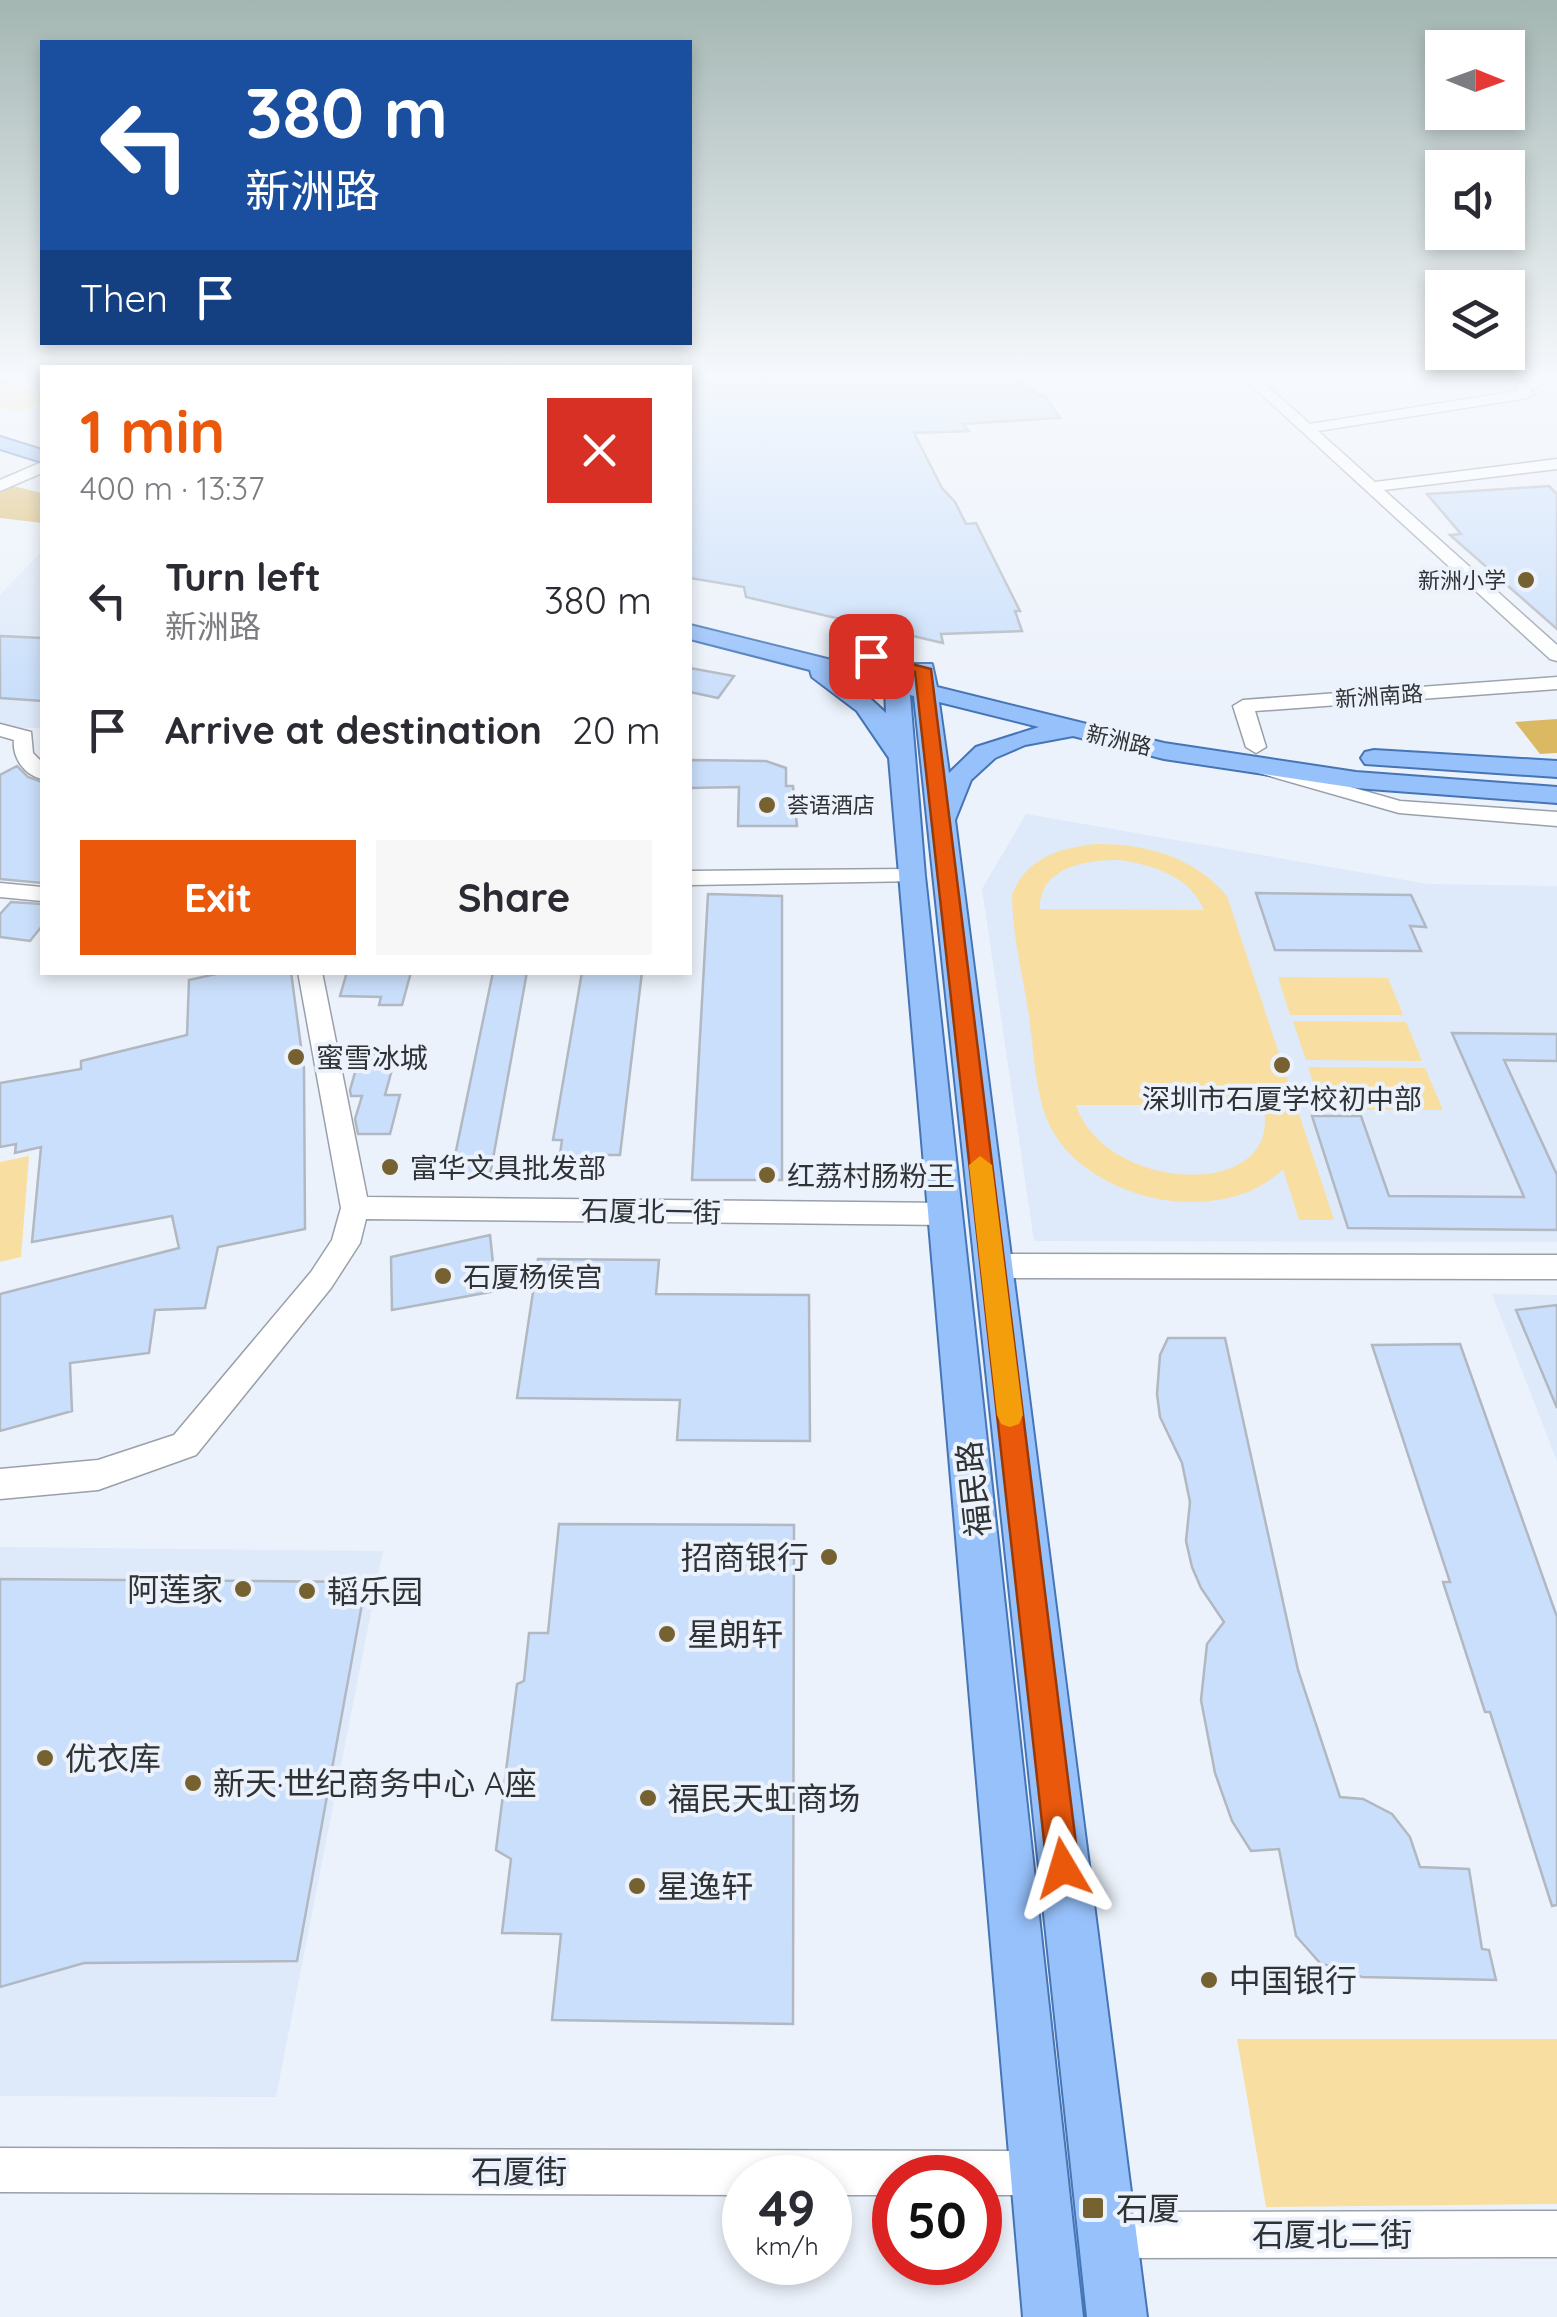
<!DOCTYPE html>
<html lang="en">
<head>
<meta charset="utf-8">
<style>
	body { margin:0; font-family:Quicksand,"Noto Sans SC",sans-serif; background:#f7f7f7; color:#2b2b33; height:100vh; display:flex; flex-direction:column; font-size:38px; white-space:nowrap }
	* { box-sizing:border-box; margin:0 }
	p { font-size:32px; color:#7c7c81 }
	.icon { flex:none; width:55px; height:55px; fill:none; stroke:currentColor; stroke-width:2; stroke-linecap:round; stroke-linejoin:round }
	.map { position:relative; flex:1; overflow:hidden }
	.drawer { position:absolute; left:40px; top:365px; width:652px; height:610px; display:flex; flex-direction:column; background:#fff; border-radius:0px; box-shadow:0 5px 15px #0003 }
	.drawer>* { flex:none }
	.banner { position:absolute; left:40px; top:40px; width:652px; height:305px; border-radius:0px; box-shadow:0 5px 15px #0003; background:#1a4fa0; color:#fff; overflow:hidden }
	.needle { width:65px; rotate:91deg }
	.tools { position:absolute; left:1425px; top:30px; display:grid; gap:20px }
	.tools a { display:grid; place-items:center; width:100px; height:100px; border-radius:0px; background:#fff; box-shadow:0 5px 15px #0003; font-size:50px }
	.speed { position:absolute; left:722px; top:2155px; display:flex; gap:20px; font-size:50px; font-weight:700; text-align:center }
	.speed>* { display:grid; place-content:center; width:130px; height:130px; border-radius:50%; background:#fff; box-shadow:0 5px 15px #0003; line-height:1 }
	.speed small { font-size:25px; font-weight:400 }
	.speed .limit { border:15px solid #d22; background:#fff; color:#111 }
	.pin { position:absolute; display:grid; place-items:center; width:85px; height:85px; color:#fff; margin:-42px; border-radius:20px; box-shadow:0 5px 15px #0006 }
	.me { position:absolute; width:110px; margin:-55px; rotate:353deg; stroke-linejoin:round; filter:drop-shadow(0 0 8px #0008) }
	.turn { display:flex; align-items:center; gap:35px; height:210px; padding:0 40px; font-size:45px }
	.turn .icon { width:130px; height:130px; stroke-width:2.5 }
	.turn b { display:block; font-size:70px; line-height:85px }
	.then { display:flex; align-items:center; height:95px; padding:0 40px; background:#0003; gap:20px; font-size:38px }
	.round { display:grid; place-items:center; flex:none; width:105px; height:105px; border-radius:0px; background:#f7f7f7 }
	.summary { display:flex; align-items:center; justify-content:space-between; height:170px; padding:0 40px }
	h1 { font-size:60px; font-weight:800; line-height:75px; color:#ea580c }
	.primary-button { display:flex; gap:20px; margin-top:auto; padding:20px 40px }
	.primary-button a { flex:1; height:115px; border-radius:0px; background:#ea580c; color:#fff; font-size:40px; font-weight:800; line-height:115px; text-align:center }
	.primary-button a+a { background:#f7f7f7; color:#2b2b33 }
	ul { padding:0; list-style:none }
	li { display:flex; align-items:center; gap:30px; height:130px; padding:0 40px }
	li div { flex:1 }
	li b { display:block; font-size:38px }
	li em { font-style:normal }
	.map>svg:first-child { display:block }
	.built { fill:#dee9f9 }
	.green { fill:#f8dfa1; fill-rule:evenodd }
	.water { fill:#dbb962 }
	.building { fill:#cadffb; stroke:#b2b8c1; stroke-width:2.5 }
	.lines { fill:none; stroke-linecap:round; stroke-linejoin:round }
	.minor-casing { stroke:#9aa0a9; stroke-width:3 }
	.major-casing { stroke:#4575b5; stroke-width:4 }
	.minor { fill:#fff; fill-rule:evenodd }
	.major { fill:#97c1fb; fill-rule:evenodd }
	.route { fill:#ea580c; stroke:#983908; stroke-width:2.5 }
	.slow { fill:#f59e0b }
	.poi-dot { fill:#766231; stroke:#ecf2fb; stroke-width:4 }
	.labels { text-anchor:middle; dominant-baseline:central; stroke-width:8; stroke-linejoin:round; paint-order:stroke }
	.far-poi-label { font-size:22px; fill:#303336; stroke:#ecf2fb; text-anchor:end }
	.far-street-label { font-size:22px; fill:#303336; stroke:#ecf2fb }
	.poi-label { font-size:28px; fill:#303336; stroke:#ecf2fb; text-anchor:start }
	.street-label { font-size:28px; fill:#303336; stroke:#ecf2fb }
	.near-street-label { font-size:32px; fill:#303336; stroke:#ecf2fb }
	.near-poi-label { font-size:32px; fill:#303336; stroke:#ecf2fb; text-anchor:start }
</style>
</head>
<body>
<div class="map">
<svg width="1557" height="2317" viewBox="0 0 1557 2317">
	<rect width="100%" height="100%" fill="#ecf2fb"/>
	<!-- built -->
	<path class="built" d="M42 551V728H22L0 723V595Z
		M1026 814 1428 884 1557 886V1242L1034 1241 982 889Z
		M1492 1294 1557 1295V1461Z
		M0 1547 383 1551 276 2097 0 2096Z"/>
	<!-- green -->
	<path class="green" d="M0 379 42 392V402L20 413 0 407Z
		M1096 844C1146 844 1193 856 1227 896L1334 1220H1299L1283 1169C1257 1195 1220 1203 1184 1202 1133 1200 1071 1172 1049 1124 1034 1091 1034 1046 1028 1010 1022 972 1012 933 1012 895 1026 858 1059 848 1096 844ZM1119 860C1153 865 1190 876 1204 910L1040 909C1039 867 1086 860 1119 860ZM1076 1105H1263C1286 1203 1104 1193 1076 1105Z
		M1278 977 1388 978 1403 1015H1290Z
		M1293 1021 1406 1022 1422 1061 1306 1060Z
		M1308 1067 1425 1068 1443 1110 1322 1109Z
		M29 1156 21 1257 0 1262V1162Z
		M1237 2039H1557V2204L1266 2207Z"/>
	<!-- water -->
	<path class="water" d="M0 483 42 493V523L0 518Z
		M1557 719V753L1540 754 1515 722Z"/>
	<!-- building -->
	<path class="building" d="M690 373H1015L1037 395H1044L1060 418 963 424 969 431 914 433 942 488 955 502 966 524 976 523 1020 611H1015L1022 631 941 634 943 643 746 597 744 587 690 578Z
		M1549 486 1557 494V629L1450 535 1461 534 1427 494Z
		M0 636 42 638V701L0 698Z
		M690 668 734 676 718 698 690 692Z
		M690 760 766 761 786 768V786H793L797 826H738L739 787 690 788Z
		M17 766 28 777 42 782V883L0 879V775Z
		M1256 893 1411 895 1426 927 1410 926 1421 951 1275 950Z
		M708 894 782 896V1180H692Z
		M11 902 42 904V926L30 941 0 937V914Z
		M225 972H291L304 1069 305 1229 218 1247 205 1308 155 1310 149 1353 70 1363 72 1411 0 1431V1294L179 1248 172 1216 32 1242 41 1147 15 1153 16 1144 0 1147V1083L81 1069V1061L187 1035 189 980Z
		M347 972H411L402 1005H379L381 997 340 996Z
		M493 972H527L490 1175H451Z
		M582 972H642L620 1155H582L581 1162 559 1161 562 1140H553Z
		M1452 1033 1557 1034V1061L1504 1060 1557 1175V1230L1348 1228 1312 1116H1361L1389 1196 1524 1197Z
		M360 1055H396L385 1095H400L390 1134H358L355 1119 362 1096H351L350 1090Z
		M490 1235 496 1291 392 1310 391 1257Z
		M538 1259 659 1260 656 1294 809 1295 810 1441 677 1440 680 1400 517 1398Z
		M1557 1305V1408L1516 1310Z
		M1168 1338H1225L1298 1670 1340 1797 1363 1799 1392 1814 1410 1837 1420 1867 1469 1869 1482 1949 1489 1950 1496 1980 1362 1977 1320 1963 1296 1936 1279 1849 1251 1851 1232 1821 1215 1773 1201 1700 1207 1644 1224 1622 1201 1588 1192 1567 1186 1541 1190 1502 1182 1463 1160 1417 1157 1394 1160 1355Z
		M1460 1344 1557 1617V1905L1552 1906 1490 1712H1485L1443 1582H1450L1372 1345Z
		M559 1524 794 1525 793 2024 552 2020 561 1934 502 1933 511 1859 496 1850 517 1684 524 1681 529 1633H548Z
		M0 1579 366 1582 297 1961 84 1963 0 1987Z"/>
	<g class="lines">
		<defs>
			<path id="minor" d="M1238 373H1253L1310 424 1517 391 1516 384 1557 373V379L1530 389 1534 394 1527 398 1318 431 1375 482 1557 459V469L1384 490 1557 645V661L1550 659Z
				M42 462V473L0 491V480Z
				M1557 677V689L1255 711 1266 747 1256 753 1246 747 1233 706 1243 700Z
				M0 724 31 732 33 753 42 762V779C24 775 12 757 14 740L0 736Z
				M1259 761 1400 801 1557 812V826L1399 813 1252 771 1249 767 1252 763Z
				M911 869 922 876 919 881 690 885V871Z
				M0 883 42 887V901L0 897Z
				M298 972H322L367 1197 947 1203 957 1206 961 1214 957 1222 947 1225 366 1219 360 1243 331 1288 196 1455 98 1490 0 1499V1469L98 1460 174 1435 311 1272 332 1240 341 1208Z
				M992 1254 1557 1255V1279L992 1278 982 1274 977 1266 982 1258Z
				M0 2148 1039 2151 1055 2157 1061 2173 1055 2189 1039 2195H980V2178H895V2195H830V2178H745V2195L0 2192Z
				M1557 2211V2257L1107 2258 1091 2251 1084 2235 1091 2219 1107 2212Z"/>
			<path id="major" d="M0 437 42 450V462L0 449Z
				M690 625 884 673 886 657H904L912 680 914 664H932L937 687 1164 743 1356 772 1557 787V803L1356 788 1164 759 1073 736 1025 745 995 758 971 780 955 820 1147 2317H1087L914 696 910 695 925 876 1083 2317H1023L889 758 857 711 812 677 810 670 690 639ZM849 679 885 688 886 713ZM939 702 1039 727 976 747 949 773Z
				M1374 750 1557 761V777L1365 764 1361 758 1365 752Z"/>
		</defs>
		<!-- minor casing -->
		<use href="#minor" class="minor-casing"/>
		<!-- major casing -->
		<use href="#major" class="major-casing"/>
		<!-- minor -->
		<use href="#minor" class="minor"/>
		<!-- major -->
		<use href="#major" class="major"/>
	</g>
	<!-- sky -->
	<linearGradient id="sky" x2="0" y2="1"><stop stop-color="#a3b6b2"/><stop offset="0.54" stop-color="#f6f9fd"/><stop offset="1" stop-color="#f6f9fd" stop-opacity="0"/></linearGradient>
	<rect width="1557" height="697" fill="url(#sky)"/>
	<!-- route -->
	<path class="route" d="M866 652 931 669 1079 1868 1075 1880 1063 1885 1051 1880 1047 1868 915 672 866 659Z"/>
	<!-- slow -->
	<path class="slow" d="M980 1156 992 1165 1023 1415 1019 1424 1010 1427 1001 1424 997 1415 969 1165Z"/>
	<!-- markers -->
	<g class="poi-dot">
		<circle cx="1526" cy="580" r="10"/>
		<circle cx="767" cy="805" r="10"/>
		<circle cx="296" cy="1057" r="10"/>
		<circle cx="1282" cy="1065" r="10"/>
		<circle cx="390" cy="1167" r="10"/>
		<circle cx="767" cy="1175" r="10"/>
		<circle cx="443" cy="1276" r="10"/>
		<circle cx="829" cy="1557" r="10"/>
		<circle cx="243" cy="1589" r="10"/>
		<circle cx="307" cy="1591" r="10"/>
		<circle cx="667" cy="1634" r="10"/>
		<circle cx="45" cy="1758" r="10"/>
		<circle cx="193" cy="1783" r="10"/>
		<circle cx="648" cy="1798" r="10"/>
		<circle cx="637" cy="1886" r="10"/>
		<circle cx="1209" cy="1980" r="10"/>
		<rect x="1081" y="2196" width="24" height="24" rx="5"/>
	</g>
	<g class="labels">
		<!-- far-poi labels -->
		<g class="far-poi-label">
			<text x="1506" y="580">新洲小学</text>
			<text x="787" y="805" text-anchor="start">荟语酒店</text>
		</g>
		<!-- far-street labels -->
		<g class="far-street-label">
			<text transform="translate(1379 696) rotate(-4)">新洲南路</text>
			<text transform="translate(1119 740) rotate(13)">新洲路</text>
		</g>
		<!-- poi labels -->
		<g class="poi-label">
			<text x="316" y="1057">蜜雪冰城</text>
			<text x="1282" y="1098" text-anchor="middle">深圳市石厦学校初中部</text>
			<text x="410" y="1167">富华文具批发部</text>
			<text x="787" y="1175">红荔村肠粉王</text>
			<text x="463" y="1276">石厦杨侯宫</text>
		</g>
		<!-- street labels -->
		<g class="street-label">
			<text transform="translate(651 1211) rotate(1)">石厦北一街</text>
		</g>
		<!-- near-street labels -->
		<g class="near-street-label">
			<text transform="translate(973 1489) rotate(-96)">福民路</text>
			<text x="519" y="2171">石厦街</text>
			<text x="1332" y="2234">石厦北二街</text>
		</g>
		<!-- near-poi labels -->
		<g class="near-poi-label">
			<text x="809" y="1557" text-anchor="end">招商银行</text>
			<text x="223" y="1589" text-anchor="end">阿莲家</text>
			<text x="327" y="1591">韬乐园</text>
			<text x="687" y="1634">星朗轩</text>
			<text x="65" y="1758">优衣库</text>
			<text x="213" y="1783">新天·世纪商务中心 A座</text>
			<text x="668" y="1798">福民天虹商场</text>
			<text x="657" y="1886">星逸轩</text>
			<text x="1229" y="1980">中国银行</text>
			<text x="1116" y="2208">石厦</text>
		</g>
	</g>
</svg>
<div class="tools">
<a><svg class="needle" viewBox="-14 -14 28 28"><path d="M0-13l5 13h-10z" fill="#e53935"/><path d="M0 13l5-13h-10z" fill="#7c7c81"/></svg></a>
<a><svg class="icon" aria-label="sound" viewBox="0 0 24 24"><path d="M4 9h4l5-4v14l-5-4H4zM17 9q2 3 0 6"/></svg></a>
<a><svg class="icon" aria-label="layers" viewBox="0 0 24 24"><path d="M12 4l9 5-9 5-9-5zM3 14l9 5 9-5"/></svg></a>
</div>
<div class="speed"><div>49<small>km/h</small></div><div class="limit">50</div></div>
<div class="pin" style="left:871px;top:656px;background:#d93025"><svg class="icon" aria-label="arrive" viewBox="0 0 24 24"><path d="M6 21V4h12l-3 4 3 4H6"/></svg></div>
<svg class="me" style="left:1063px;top:1868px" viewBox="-20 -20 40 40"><path d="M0-17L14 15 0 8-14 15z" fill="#ea580c" stroke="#fff" stroke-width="4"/></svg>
<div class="banner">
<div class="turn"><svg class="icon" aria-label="left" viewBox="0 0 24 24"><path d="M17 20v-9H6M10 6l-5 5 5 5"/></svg><div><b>380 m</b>新洲路</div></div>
<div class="then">Then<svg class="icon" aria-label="arrive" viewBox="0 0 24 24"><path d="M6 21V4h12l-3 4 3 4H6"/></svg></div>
</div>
<section class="drawer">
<div class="summary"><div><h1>1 min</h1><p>400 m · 13:37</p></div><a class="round" style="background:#d93025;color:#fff"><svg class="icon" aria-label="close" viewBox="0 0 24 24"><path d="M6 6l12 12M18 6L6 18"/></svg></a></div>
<ul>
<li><svg class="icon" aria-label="left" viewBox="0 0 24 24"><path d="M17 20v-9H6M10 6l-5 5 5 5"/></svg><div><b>Turn left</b><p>新洲路</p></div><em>380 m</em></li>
<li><svg class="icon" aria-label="arrive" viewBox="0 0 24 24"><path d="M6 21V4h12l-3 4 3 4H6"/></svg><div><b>Arrive at destination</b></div><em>20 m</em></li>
</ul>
<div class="primary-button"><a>Exit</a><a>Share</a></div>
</section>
</div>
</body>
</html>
